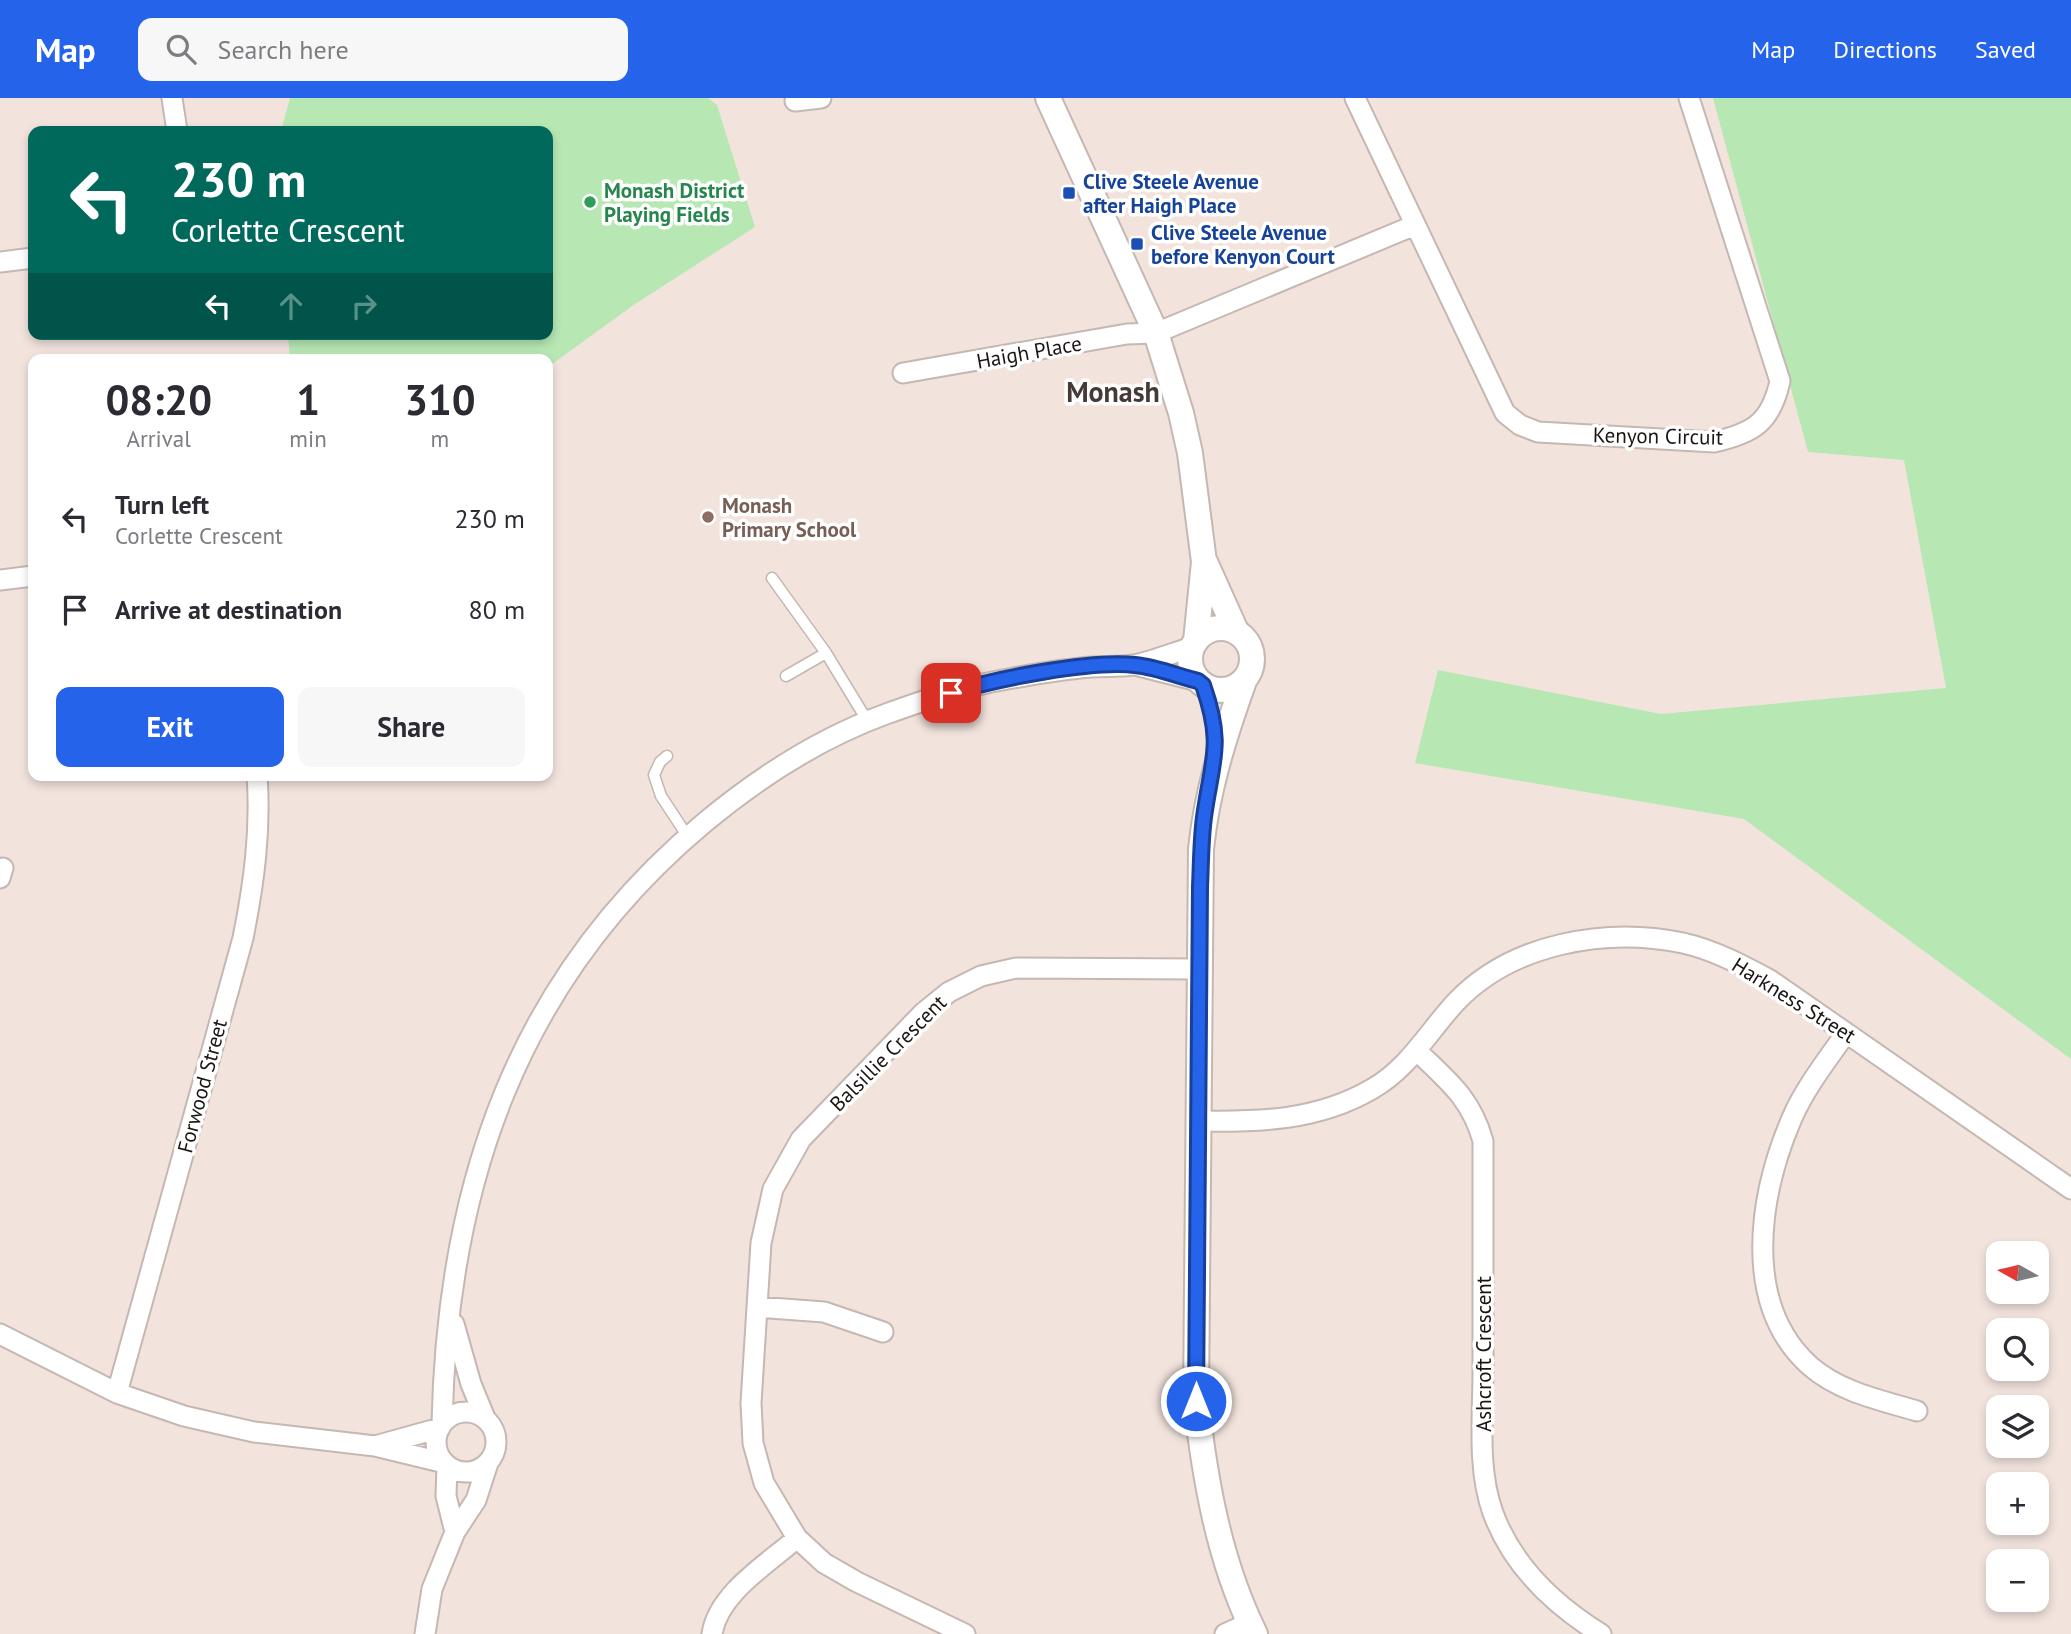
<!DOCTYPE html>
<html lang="en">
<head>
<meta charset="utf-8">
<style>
	body { margin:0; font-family:"PT Sans",sans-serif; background:#f7f7f7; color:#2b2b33; height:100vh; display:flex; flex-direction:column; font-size:26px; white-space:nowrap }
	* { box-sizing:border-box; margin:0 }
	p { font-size:23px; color:#7c7c81 }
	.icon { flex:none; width:38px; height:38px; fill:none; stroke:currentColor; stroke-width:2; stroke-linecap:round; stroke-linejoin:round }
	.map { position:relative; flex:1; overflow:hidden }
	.panel { position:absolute; left:28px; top:256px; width:525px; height:427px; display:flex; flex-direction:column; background:#fff; border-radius:14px; box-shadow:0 4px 10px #0003 }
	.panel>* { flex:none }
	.guide { position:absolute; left:28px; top:28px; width:525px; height:214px; border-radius:14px; box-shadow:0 4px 10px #0003; background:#00695c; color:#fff; overflow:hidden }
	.needle { width:46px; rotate:278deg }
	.fabs { position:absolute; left:1986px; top:1143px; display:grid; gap:14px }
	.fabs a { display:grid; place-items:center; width:63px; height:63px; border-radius:14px; background:#fff; box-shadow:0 4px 10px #0003; font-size:35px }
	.pin { position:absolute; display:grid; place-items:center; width:60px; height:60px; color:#fff; margin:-30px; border-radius:14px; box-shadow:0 4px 10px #0006 }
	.me { position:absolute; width:77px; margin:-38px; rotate:0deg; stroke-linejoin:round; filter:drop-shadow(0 0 5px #0008) }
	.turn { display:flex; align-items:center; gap:24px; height:147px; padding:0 28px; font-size:32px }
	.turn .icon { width:91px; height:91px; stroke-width:2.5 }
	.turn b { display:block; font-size:49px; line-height:60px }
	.lanes { display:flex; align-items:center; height:66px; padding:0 28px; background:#0003; justify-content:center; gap:35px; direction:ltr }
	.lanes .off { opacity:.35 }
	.eta { display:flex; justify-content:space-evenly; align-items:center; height:119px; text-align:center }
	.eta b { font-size:42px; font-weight:800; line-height:49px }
	.primary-button { display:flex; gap:14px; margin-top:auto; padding:14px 28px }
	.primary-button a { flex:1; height:80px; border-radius:14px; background:#2563eb; color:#fff; font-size:28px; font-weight:800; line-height:80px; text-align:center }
	.primary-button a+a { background:#f7f7f7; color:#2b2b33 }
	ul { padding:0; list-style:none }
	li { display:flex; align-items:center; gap:21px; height:91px; padding:0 28px }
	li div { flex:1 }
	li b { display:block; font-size:26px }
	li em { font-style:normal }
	header { display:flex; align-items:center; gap:42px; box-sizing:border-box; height:98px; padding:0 35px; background:#2563eb; color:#fff }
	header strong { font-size:33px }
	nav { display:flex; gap:38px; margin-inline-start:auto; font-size:24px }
	.search { width:490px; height:63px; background:#f7f7f7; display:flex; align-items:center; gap:18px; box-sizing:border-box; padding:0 24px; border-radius:14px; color:#7c7c81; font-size:26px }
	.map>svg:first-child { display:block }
	.green { fill:#b7e8b4 }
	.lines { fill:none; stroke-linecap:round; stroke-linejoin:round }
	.service-casing { stroke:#c5b7b2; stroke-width:13 }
	.minor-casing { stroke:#c5b7b2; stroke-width:23 }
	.tertiary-casing { stroke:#c5b7b2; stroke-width:28 }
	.service { stroke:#fff; stroke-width:10 }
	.minor { stroke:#fff; stroke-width:19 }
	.tertiary { stroke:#fff; stroke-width:24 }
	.route-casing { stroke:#184099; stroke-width:18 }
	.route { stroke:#2563eb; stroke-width:12 }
	.transit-dot { fill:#1a4fb4; stroke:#fff; stroke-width:2.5 }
	.leisure-dot { fill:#2e9e5b; stroke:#fff; stroke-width:2.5 }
	.education-dot { fill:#8d6e63; stroke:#fff; stroke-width:2.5 }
	.labels { text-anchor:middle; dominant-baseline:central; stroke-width:7; stroke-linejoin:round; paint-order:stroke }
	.transit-label { font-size:21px; font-weight:bold; fill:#164399; stroke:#fff; text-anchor:start }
	.leisure-label { font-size:21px; font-weight:bold; fill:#27864d; stroke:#fff; text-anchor:start }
	.street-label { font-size:21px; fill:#1a1513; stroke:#fff }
	.education-label { font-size:21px; font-weight:bold; fill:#785e54; stroke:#fff; text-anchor:start }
	.district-label { font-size:28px; font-weight:bold; fill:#463a36; stroke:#fff }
</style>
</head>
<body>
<header>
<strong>Map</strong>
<div class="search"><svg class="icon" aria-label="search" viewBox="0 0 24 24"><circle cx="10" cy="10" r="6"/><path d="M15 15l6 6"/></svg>Search here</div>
<nav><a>Map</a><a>Directions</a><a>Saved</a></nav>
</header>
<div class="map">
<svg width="2071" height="1536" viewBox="0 0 2071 1536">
	<rect width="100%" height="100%" fill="#f2e3dd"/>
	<!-- green -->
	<path class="green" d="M290 0H708L717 7 755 129 635 206 548 269V261H290L288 236H548V33H281Z
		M1713 0H2071V961L1744 721 1415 665 1438 572 1661 616 1946 590 1904 362 1808 354Z"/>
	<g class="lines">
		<defs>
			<path id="service" d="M772 480 826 555
				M786 578 826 555 868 624
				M667 658 660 664 654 677 661 698 688 739"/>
			<path id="minor" d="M172 0 177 33
				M1355 0 1505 315 1520 327 1538 334 1714 344C1754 335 1771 324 1780 283L1689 0
				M795 3 821 0
				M0 164 33 160
				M903 275 1127 236 1156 235 1415 127
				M0 482 33 478
				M1135 567 1198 583
				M0 780 3 770
				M1846 935C1827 962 1805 990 1792 1020 1759 1097 1741 1206 1810 1268 1840 1294 1880 1302 1917 1313
				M1417 953C1448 983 1471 1000 1483 1043 1483 1119 1483 1196 1483 1272 1483 1319 1477 1371 1493 1415 1513 1469 1554 1507 1601 1536
				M1198 1023C1259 1024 1317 1023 1372 991 1409 970 1428 934 1456 904 1512 845 1606 829 1683 845 1714 852 1742 867 1770 882L2071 1091
				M757 1209 824 1214 883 1234
				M454 1226 471 1286 485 1320
				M0 1236 117 1295 184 1318 254 1334 375 1348 445 1365
				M117 1295 243 840C254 785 261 733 257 677
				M436 1344a30 30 0 1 1 60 0a30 30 0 1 1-60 0Z
				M442 1326C447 1087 517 881 704 725 758 680 820 640 886 616 925 602 966 588 1008 581 1035 576 1064 571 1092 569 1106 568 1120 569 1134 567 1153 563 1173 555 1192 549
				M375 1348 440 1330
				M447 1368 446 1398 455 1434
				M425 1536 432 1491 455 1434 476 1402 488 1365
				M712 1536C718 1495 769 1465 797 1440
				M965 1536 857 1484 824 1465 797 1440 764 1385 753 1345 751 1305 761 1145 773 1091 801 1041 923 915 949 894 981 878 1016 870 1199 871
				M1225 1536 1249 1525"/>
			<path id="tertiary" d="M1048 0 1156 235 1181 315 1190 355 1204 464 1196 543
				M1205 464 1236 533
				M1190 561a31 31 0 1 1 62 0a31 31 0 1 1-62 0Z
				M1244 583C1224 639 1207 692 1201 751L1196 1302C1205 1383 1219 1463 1255 1536"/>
		</defs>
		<!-- service casing -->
		<use href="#service" class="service-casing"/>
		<!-- minor casing -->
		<use href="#minor" class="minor-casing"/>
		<!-- tertiary casing -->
		<use href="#tertiary" class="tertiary-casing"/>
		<!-- service -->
		<use href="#service" class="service"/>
		<!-- minor -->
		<use href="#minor" class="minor"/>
		<!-- tertiary -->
		<use href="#tertiary" class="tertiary"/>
	</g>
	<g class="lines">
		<defs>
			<path id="route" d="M951 595C994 581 1091 562 1135 567 1156 569 1178 578 1198 583L1203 587C1224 647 1212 661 1204 719 1201 742 1201 766 1200 789L1196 1303"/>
		</defs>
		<!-- route casing -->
		<use href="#route" class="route-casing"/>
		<!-- route -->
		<use href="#route" class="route"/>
	</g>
	<!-- markers -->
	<g class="transit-dot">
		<rect x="1062" y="88" width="14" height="14" rx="3.5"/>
		<rect x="1130" y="139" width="14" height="14" rx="3.5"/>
	</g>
	<circle class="leisure-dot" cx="590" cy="104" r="7"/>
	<circle class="education-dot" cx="708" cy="419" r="7"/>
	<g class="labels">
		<!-- transit labels -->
		<g class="transit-label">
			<text x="1083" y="83">Clive Steele Avenue<tspan x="1083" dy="24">after Haigh Place</tspan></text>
			<text x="1151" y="134">Clive Steele Avenue<tspan x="1151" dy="24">before Kenyon Court</tspan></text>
		</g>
		<!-- leisure labels -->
		<g class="leisure-label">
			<text x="604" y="92">Monash District<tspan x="604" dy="24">Playing Fields</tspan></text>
		</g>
		<!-- street labels -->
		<g class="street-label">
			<text transform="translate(1029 254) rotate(-10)">Haigh Place</text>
			<text transform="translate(1658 338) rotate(1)">Kenyon Circuit</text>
			<text transform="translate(1794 902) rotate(32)">Harkness Street</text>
			<text transform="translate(888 955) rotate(-45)">Balsillie Crescent</text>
			<text transform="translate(202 988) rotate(-75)">Forwood Street</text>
			<text transform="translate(1483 1256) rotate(-90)">Ashcroft Crescent</text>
		</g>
		<!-- education labels -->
		<g class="education-label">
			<text x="722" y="407">Monash<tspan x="722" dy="24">Primary School</tspan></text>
		</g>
		<!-- district labels -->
		<g class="district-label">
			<text x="1113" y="293">Monash</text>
		</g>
	</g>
</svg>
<div class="fabs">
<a><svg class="needle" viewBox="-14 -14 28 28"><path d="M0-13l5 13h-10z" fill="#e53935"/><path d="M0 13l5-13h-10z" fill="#7c7c81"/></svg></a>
<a><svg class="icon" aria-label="search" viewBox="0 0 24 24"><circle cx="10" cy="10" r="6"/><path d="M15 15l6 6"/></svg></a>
<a><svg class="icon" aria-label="layers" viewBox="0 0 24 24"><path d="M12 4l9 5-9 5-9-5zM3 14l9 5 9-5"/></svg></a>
<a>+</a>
<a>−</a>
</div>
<div class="pin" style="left:951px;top:595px;background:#d93025"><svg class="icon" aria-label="arrive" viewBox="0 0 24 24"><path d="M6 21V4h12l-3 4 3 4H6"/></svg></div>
<svg class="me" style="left:1196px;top:1303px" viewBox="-20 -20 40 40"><circle r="17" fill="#2563eb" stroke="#fff" stroke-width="3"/><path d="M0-11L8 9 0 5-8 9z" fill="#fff"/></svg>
<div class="guide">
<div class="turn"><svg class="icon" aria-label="left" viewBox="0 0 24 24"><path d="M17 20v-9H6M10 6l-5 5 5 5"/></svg><div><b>230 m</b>Corlette Crescent</div></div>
<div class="lanes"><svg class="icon" aria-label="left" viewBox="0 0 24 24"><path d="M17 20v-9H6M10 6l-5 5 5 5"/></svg><svg class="icon off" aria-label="ahead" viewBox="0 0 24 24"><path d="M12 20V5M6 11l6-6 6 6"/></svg><svg class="icon off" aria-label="right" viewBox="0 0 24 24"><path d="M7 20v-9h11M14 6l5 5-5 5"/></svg></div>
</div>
<section class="panel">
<div class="eta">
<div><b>08:20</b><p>Arrival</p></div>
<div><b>1</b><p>min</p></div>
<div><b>310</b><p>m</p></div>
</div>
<ul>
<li><svg class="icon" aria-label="left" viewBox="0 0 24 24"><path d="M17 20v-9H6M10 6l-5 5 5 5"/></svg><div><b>Turn left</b><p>Corlette Crescent</p></div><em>230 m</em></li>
<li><svg class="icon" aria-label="arrive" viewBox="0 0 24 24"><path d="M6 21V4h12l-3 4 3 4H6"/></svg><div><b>Arrive at destination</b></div><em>80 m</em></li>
</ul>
<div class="primary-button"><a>Exit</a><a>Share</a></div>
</section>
</div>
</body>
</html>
